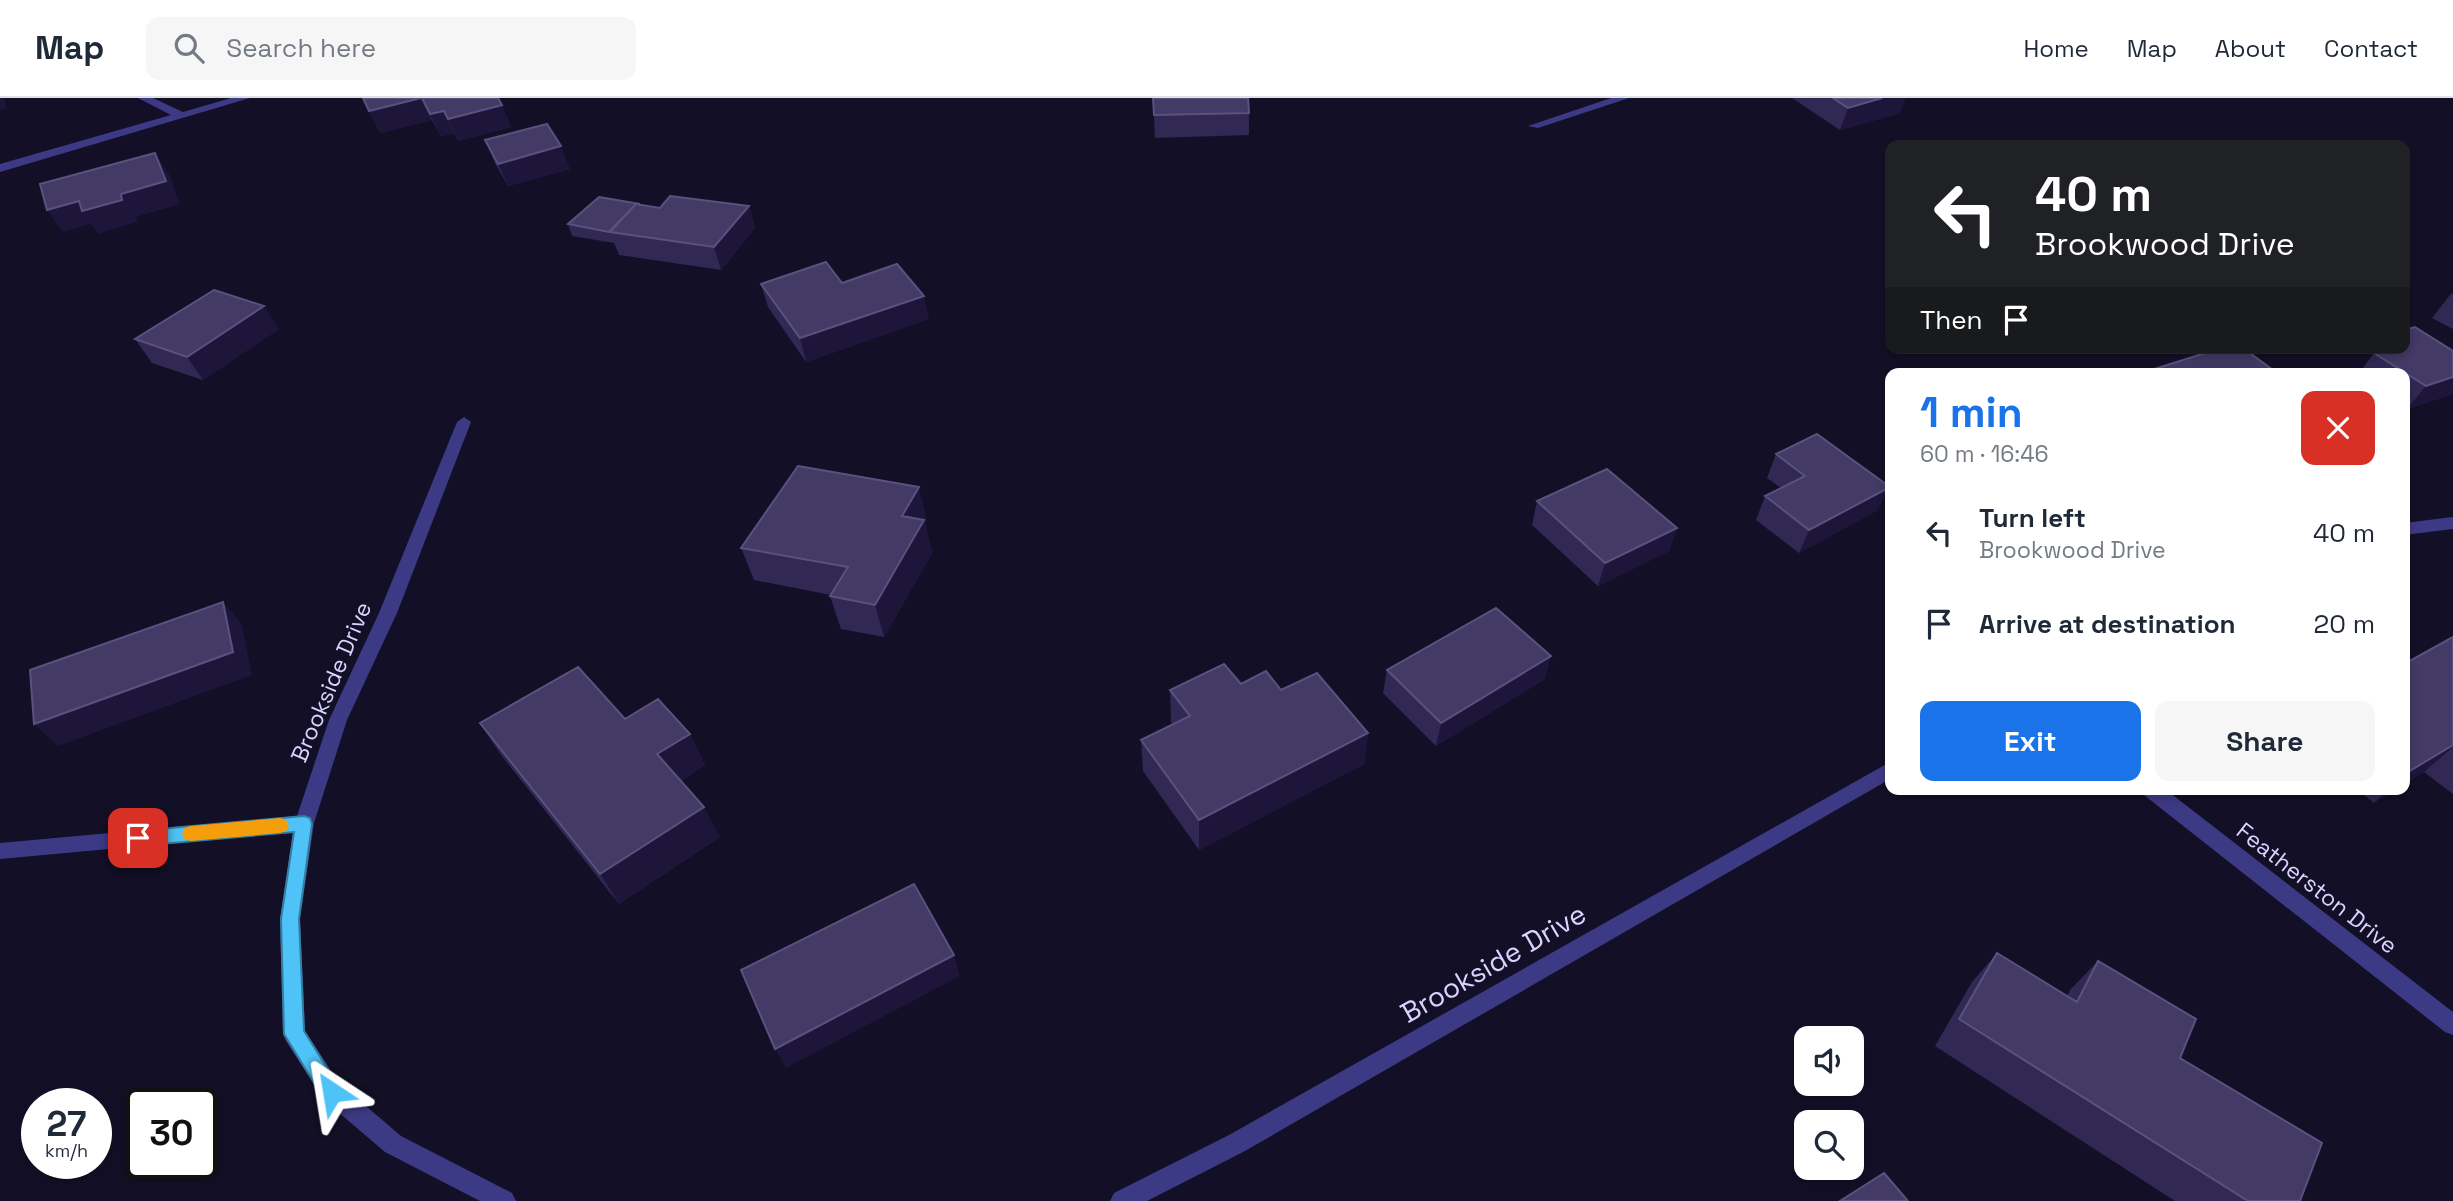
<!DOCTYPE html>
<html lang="en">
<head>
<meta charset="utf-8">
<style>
	body { margin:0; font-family:"Space Grotesk",sans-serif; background:#f6f6f7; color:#1f2937; height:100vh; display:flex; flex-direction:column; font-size:26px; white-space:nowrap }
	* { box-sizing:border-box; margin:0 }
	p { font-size:23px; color:#747a83 }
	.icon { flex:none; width:38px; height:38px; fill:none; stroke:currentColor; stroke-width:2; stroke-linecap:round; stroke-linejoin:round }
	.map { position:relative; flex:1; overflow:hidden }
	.details { position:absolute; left:1885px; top:270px; width:525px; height:427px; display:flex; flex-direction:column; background:#fff; border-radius:14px; box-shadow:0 4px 10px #0003 }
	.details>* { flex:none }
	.hud { position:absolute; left:1885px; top:42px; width:525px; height:214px; border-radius:14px; box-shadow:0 4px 10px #0003; background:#202124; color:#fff; overflow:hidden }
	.tools { position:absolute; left:1794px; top:928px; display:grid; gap:14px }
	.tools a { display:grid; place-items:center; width:70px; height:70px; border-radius:14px; background:#fff; box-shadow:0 4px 10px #0003; font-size:35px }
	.speed { position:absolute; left:21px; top:990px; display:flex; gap:14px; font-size:35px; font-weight:700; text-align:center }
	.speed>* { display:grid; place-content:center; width:91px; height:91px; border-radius:50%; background:#fff; box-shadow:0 4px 10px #0003; line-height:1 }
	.speed small { font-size:18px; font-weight:400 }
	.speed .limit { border:4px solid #111; border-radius:10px; background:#fff; color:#111 }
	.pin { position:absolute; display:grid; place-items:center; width:60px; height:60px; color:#fff; margin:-30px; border-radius:14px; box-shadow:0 4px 10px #0006 }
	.me { position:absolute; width:77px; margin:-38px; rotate:327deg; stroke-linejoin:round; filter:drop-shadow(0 0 5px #0008) }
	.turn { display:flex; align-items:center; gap:24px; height:147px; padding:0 35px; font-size:32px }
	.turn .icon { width:91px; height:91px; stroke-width:2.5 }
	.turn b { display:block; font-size:49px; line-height:60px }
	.then { display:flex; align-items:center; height:66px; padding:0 35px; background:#0003; gap:14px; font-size:26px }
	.round { display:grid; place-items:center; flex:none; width:74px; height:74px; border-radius:14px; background:#f6f6f7 }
	.headline { display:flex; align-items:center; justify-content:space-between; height:119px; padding:0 35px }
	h1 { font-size:42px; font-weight:800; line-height:52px; color:#1a73e8 }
	.button { display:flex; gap:14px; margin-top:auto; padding:14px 35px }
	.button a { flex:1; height:80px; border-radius:14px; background:#1a73e8; color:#fff; font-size:28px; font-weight:800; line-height:80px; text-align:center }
	.button a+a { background:#f6f6f7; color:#1f2937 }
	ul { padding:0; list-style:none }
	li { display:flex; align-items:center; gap:21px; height:91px; padding:0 35px }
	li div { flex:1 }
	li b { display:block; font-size:26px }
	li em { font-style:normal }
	header { display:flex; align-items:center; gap:42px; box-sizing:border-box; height:98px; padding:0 35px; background:#fff; border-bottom:2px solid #e0e1e3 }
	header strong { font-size:33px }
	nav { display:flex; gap:38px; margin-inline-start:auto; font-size:24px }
	.search { width:490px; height:63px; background:#f6f6f7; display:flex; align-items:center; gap:18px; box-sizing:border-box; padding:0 24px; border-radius:14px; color:#747a83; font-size:26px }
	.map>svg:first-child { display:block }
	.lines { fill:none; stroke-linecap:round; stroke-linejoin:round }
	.minor { fill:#3d3a85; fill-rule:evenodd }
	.wall { fill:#312854 }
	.shaded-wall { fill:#1d163a }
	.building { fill:#433a66; stroke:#5a527e; stroke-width:2 }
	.route { fill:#4fc3f7; stroke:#337fa1; stroke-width:2 }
	.slow { fill:#f59e0b }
	.labels { text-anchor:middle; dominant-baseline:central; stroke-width:7; stroke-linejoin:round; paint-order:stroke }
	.street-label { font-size:23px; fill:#d9d4ff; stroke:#130f26 }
	.near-street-label { font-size:28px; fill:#d9d4ff; stroke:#130f26 }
</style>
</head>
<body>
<header>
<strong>Map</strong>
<div class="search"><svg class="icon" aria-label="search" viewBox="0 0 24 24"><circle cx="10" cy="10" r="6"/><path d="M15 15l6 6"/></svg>Search here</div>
<nav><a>Home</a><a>Map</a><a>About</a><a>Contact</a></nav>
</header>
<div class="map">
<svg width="2453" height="1103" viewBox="0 0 2453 1103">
	<rect width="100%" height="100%" fill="#130f26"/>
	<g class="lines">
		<!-- minor -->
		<path class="minor" d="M138 0H153L183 14 231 0H250L0 74V66L171 17Z
			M1611 0H1629L1538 30 1528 28Z
			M464 319 471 324 397 515 347 622 314 725 300 821 305 933 340 986 401 1038 512 1095 516 1103H480L385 1054 324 1002 286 943 283 936 280 821 293 734 0 761V745L297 718 329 622 379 515 457 324Z
			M2453 419V431L2404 437V425Z
			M1890 664V681L1245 1053 1147 1103H1110L1114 1095 1229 1037Z
			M2142 691H2165L2453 914V937L2445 934 2144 697Z"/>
	</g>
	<!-- wall -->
	<path class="wall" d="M363 0 502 7 511 29 458 43 454 35 441 38 432 22 380 35Z
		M1153 0 1249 15V37L1155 40Z
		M1792 0H1905L1900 15 1840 32Z
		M485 42 570 71 508 88 495 65Z
		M640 107 660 110 749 108 755 130 721 172 619 157 614 145 572 138 568 126Z
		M842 185 929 221 806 264 768 209 761 186Z
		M2453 195V231L2432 220 2450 197Z
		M279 231 203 282 152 265 135 241Z
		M2378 250H2404L2453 296 2407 311 2404 310V275H2359Z
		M1776 356 1878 412 1799 455 1756 422 1765 398 1781 390 1767 380Z
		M1537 403 1677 430 1669 453 1598 488 1532 427Z
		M927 422 925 425 932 455 884 539 841 531 830 498 831 497 754 482 741 450Z
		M2453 539V696L2424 674 2404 686V566Z
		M1387 572 1545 581 1436 648 1383 595Z
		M1241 586 1281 592 1368 635 1364 666 1199 752 1143 673 1141 642 1173 626 1171 624 1170 592Z
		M625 621 690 636 705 667 681 683 720 739 619 806 501 657 480 625Z
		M2357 691H2396L2374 705Z
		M1997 855 2067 898 2070 892 2098 863 2300 1103H2175L1935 948 1972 884Z"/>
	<!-- shaded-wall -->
	<path class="shaded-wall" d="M0 0H4L7 10 0 12Z
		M422 0 432 22 380 35 369 13Z
		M1882 0H1905L1900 15 1840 32 1848 10Z
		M502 7 511 29 458 43 448 21Z
		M444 13 454 35 441 38 430 16Z
		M561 48 570 71 508 88 498 66Z
		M155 55 170 78 180 106 136 119 137 124 98 136 91 126 63 134 47 112 79 103 121 96Z
		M749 108 755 130 721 172 714 149Z
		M924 198 929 221 806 264 800 240Z
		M264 208 279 231 203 282 187 259Z
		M2453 279V296L2407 311 2426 288Z
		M919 389 927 422 925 425 932 455 884 539 875 507 902 418Z
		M1890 389 1878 412 1799 455 1809 432Z
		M1677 430 1669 453 1598 488 1605 465Z
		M223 504 242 527 252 577 58 648 34 626Z
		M1551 558 1545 581 1436 648 1441 625Z
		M1368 635 1364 666 1199 752V722Z
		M690 636 705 667 674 687 657 656Z
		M2453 647V649L2424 674 2404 686V677L2408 674Z
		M2388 691H2396L2374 705Z
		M704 709 720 739 619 806 600 776Z
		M954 857 960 878 786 970 775 951Z"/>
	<!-- building -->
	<path class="building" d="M363 0H421L369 13Z
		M422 0H498L502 7 448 21 444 13 430 16Z
		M1153 0H1248L1249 15 1154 17Z
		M1833 0H1882L1848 10Z
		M547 26 561 48 498 66 485 42Z
		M155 55 166 83 121 96 122 102 82 113 79 103 47 112 40 86Z
		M670 98 749 108 714 149 610 134 636 106 660 110Z
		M599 99 640 106H636L609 134 568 126Z
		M826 164 842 185 897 166 924 198 800 240 761 186Z
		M214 192 264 208 187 259 135 241Z
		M2415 229 2453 253V279L2426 288 2374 255 2388 250H2404V232Z
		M2221 250H2243L2277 275H2150L2148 273Z
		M1817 336 1890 389 1809 432 1765 398 1805 378 1776 356Z
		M798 368 919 389 902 418 924 422 875 507 830 498 848 469 741 450Z
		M1607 371 1677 430 1605 465 1537 403Z
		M223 504 233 554 34 626 30 572Z
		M1496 510 1551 558 1441 625 1387 572Z
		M2453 539V647L2408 674 2404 671V566Z
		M1224 566 1241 586 1266 573 1281 592 1317 575 1368 635 1199 722 1141 642 1190 618 1170 592Z
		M578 569 625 621 658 601 690 636 657 656 704 709 600 776 480 625Z
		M914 786 954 857 775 951 741 872Z
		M1997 855 2077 904 2098 863 2196 921 2180 960 2322 1045 2300 1103H2248L1959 921Z
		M1884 1075 1908 1103H1840Z"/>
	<!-- route -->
	<path class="route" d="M304 718 310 720 312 726 299 821 304 933 342 994 339 1001 332 1004 324 1001 284 936 281 821 294 734 138 748 132 746 129 740 132 735 138 733Z"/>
	<!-- slow -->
	<path class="slow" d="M280 720 286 722 289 728 286 733 280 735 191 743 184 741 182 736 184 730 191 728Z"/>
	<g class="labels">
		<!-- street labels -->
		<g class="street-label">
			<text transform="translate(331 584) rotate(-67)">Brookside Drive</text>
			<text transform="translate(2317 790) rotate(38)">Featherston Drive</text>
		</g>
		<!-- near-street labels -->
		<g class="near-street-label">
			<text transform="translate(1493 865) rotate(-30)">Brookside Drive</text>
		</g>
	</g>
</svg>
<div class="tools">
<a><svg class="icon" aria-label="sound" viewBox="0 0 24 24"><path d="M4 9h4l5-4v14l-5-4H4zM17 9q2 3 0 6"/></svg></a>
<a><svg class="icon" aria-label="search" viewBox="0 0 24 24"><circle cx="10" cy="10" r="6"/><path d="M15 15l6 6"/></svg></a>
</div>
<div class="speed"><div>27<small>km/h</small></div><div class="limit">30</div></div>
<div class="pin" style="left:138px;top:740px;background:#d93025"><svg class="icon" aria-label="arrive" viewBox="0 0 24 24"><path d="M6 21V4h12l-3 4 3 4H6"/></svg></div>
<svg class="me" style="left:332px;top:994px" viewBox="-20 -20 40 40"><path d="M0-17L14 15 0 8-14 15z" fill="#4fc3f7" stroke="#fff" stroke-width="4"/></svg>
<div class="hud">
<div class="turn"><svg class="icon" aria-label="left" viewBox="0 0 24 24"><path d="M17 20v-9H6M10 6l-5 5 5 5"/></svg><div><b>40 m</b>Brookwood Drive</div></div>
<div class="then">Then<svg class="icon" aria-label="arrive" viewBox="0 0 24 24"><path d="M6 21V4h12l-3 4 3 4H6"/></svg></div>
</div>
<section class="details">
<div class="headline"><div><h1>1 min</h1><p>60 m · 16:46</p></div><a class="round" style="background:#d93025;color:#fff"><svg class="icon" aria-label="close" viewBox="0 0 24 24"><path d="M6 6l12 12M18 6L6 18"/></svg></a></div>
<ul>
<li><svg class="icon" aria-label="left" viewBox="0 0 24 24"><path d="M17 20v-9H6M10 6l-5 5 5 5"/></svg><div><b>Turn left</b><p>Brookwood Drive</p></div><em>40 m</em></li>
<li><svg class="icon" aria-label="arrive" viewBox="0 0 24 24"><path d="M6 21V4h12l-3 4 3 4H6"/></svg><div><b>Arrive at destination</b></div><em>20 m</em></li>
</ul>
<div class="button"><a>Exit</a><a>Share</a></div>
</section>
</div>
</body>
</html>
